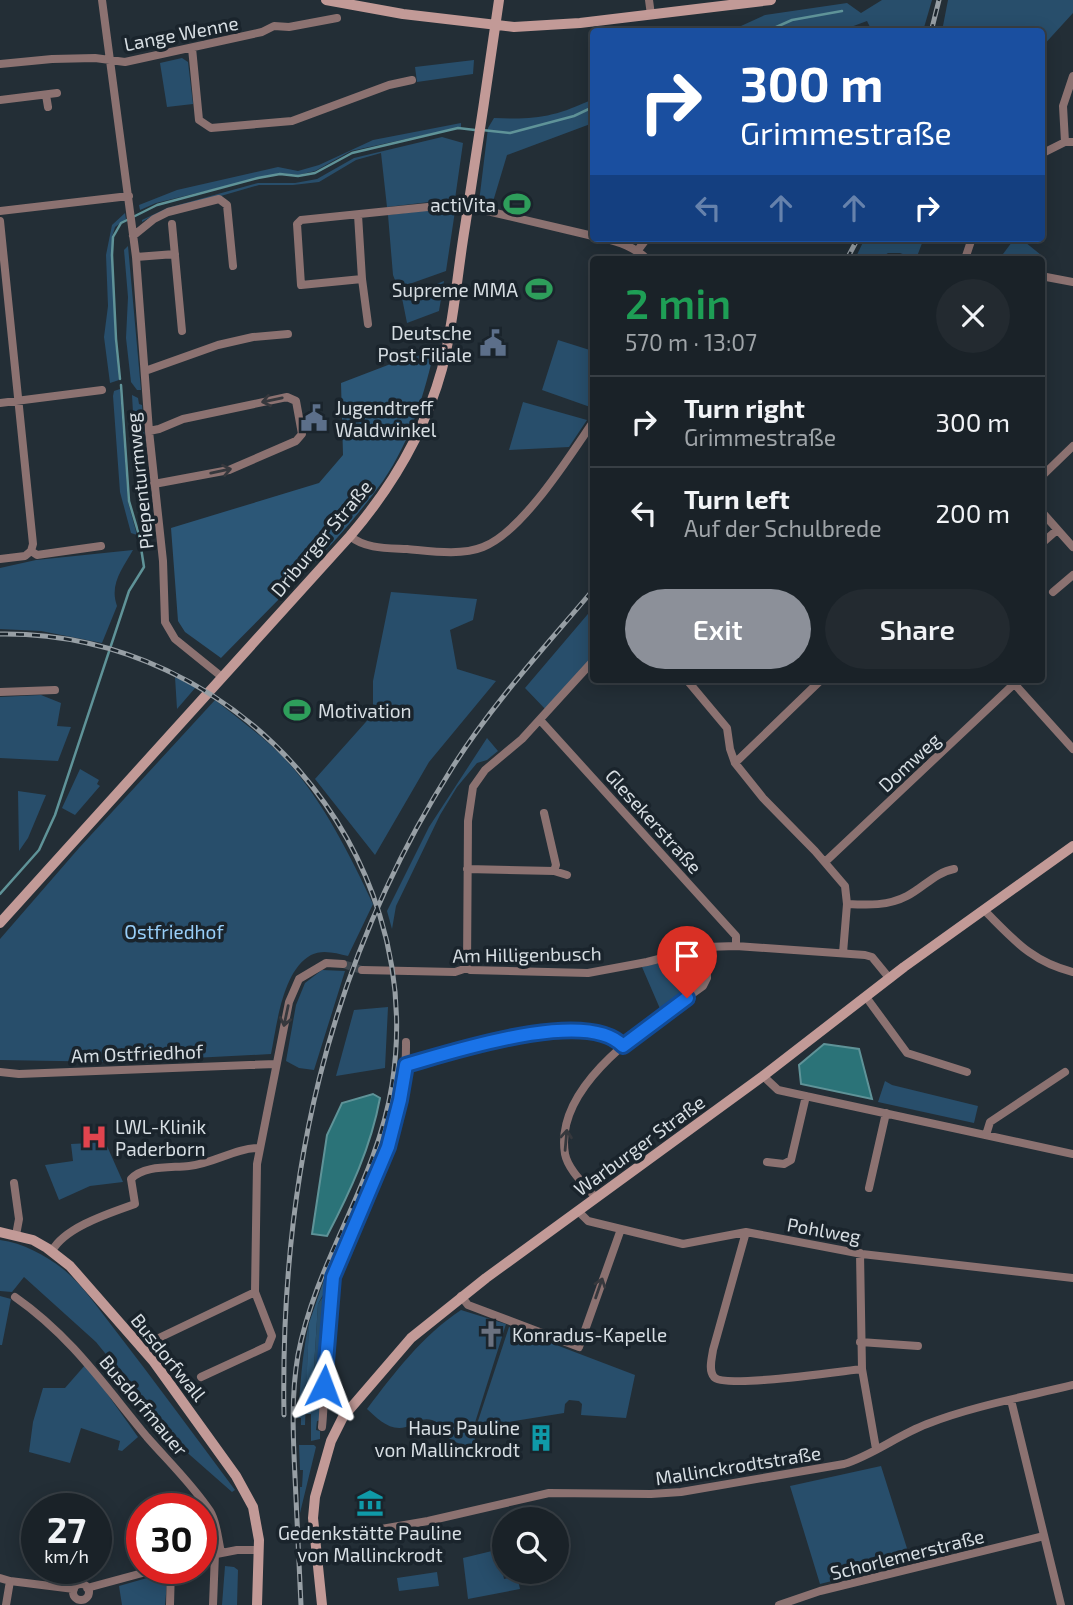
<!DOCTYPE html>
<html lang="en">
<head>
<meta charset="utf-8">
<style>
	body { margin:0; font-family:"Exo 2",sans-serif; background:#232a30; color:#f1f3f6; height:100vh; display:flex; flex-direction:column; font-size:26px; white-space:nowrap }
	* { box-sizing:border-box; margin:0 }
	p { font-size:23px; color:#9fa4a8 }
	.icon { flex:none; width:38px; height:38px; fill:none; stroke:currentColor; stroke-width:2; stroke-linecap:round; stroke-linejoin:round }
	.map { position:relative; flex:1; overflow:hidden }
	.details { position:absolute; left:590px; top:256px; width:455px; height:427px; display:flex; flex-direction:column; background:#1a2228; border-radius:7px; box-shadow:0 4px 18px #0003,0 0 0 2px #383f45 }
	.details>* { flex:none }
	.banner { position:absolute; left:590px; top:28px; width:455px; height:214px; border-radius:7px; box-shadow:0 4px 18px #0003,0 0 0 2px #383f45; background:#1a4fa0; color:#fff; overflow:hidden }
	.buttons { position:absolute; left:492px; top:1507px; display:grid; gap:14px }
	.buttons a { display:grid; place-items:center; width:77px; height:77px; border-radius:50%; background:#1a2228; box-shadow:0 4px 18px #0003,0 0 0 2px #383f45; font-size:35px }
	.speed { position:absolute; left:21px; top:1493px; display:flex; gap:14px; font-size:35px; font-weight:700; text-align:center }
	.speed>* { display:grid; place-content:center; width:91px; height:91px; border-radius:50%; background:#1a2228; box-shadow:0 4px 18px #0003,0 0 0 2px #383f45; line-height:1 }
	.speed small { font-size:18px; font-weight:400 }
	.speed .limit { border:10px solid #d22; background:#fff; color:#111 }
	.pin { position:absolute; display:grid; place-items:center; width:60px; height:60px; color:#fff; margin:-72px -30px; border-radius:50% 50% 50% 0; rotate:-45deg; box-shadow:0 0 7px #0007 }
	.pin .icon { rotate:45deg }
	.me { position:absolute; width:77px; margin:-38px; rotate:3deg; stroke-linejoin:round; filter:drop-shadow(0 0 5px #0008) }
	.turn { display:flex; align-items:center; gap:24px; height:147px; padding:0 35px; font-size:32px }
	.turn .icon { width:91px; height:91px; stroke-width:2.5 }
	.turn b { display:block; font-size:49px; line-height:60px }
	.lanes { display:flex; align-items:center; height:66px; padding:0 35px; background:#0003; justify-content:center; gap:35px; direction:ltr }
	.lanes .off { opacity:.35 }
	.round { display:grid; place-items:center; flex:none; width:74px; height:74px; border-radius:37px; background:#232a30 }
	.headline { display:flex; align-items:center; justify-content:space-between; height:119px; padding:0 35px }
	h1 { font-size:42px; font-weight:600; line-height:52px; color:#1e9e55 }
	.cta { display:flex; gap:14px; margin-top:auto; padding:14px 35px }
	.cta a { flex:1; height:80px; border-radius:42px; background:#8c9099; color:#fff; font-size:28px; font-weight:600; line-height:80px; text-align:center }
	.cta a+a { background:#232a30; color:#f1f3f6 }
	ul { padding:0; list-style:none }
	li { display:flex; align-items:center; gap:21px; height:91px; padding:0 35px; border-top:2px solid #383f45 }
	li div { flex:1 }
	li b { display:block; font-size:26px }
	li em { font-style:normal }
	.map>svg:first-child { display:block }
	.green { fill:#284e6b }
	.forest { fill:#2c5777 }
	.water { fill:#2b7378; stroke:#5f9398; stroke-width:2 }
	.lines { fill:none; stroke-linecap:round; stroke-linejoin:round }
	.stream { stroke:#5f9398; stroke-width:2.5 }
	.street-tunnel { stroke:#3e4850; stroke-width:8; stroke-dasharray:8 4; stroke-linecap:butt }
	.street { stroke:#8c7271; stroke-width:8 }
	.secondary { stroke:#c29a97; stroke-width:10 }
	.rail-casing { stroke:#979fa5; stroke-width:5 }
	.rail { stroke:#1a242c; stroke-width:2.5; stroke-dasharray:8; stroke-linecap:butt }
	.oneway { stroke:#36383d }
	.route-casing { stroke:#114b97; stroke-width:18 }
	.route { stroke:#1a73e8; stroke-width:12 }
	.labels { text-anchor:middle; dominant-baseline:central; stroke-width:7; stroke-linejoin:round; paint-order:stroke }
	.street-label { font-size:19px; fill:#d7dee3; stroke:#1a242c }
	.poi-label { font-size:19px; fill:#d7dee3; stroke:#1a242c; text-anchor:end }
	.park-label { font-size:19px; fill:#98cef8; stroke:#1a242c }
</style>
</head>
<body>
<div class="map">
<svg width="1073" height="1605" viewBox="0 0 1073 1605">
	<rect width="100%" height="100%" fill="#232e36"/>
	<!-- green -->
	<path class="green" d="M882 0H932L923 31H872L867 21 840 31H730L765 15 847 3 861 13Z
		M948 0H1073V13L1041 48V32L942 31Z
		M182 58 188 62 193 104 167 107 160 63Z
		M474 60 473 74 417 82 415 67Z
		M593 99V123L507 155 492 205 479 202 488 128 494 118C535 120 555 117 593 99Z
		M461 123V127L351 151 315 171 298 175 280 173 156 203 140 210 139 205 177 190 278 167 298 171 319 165 373 140Z
		M442 137 463 143 455 199 387 207 381 153 356 160 319 182 293 185H259L152 216 142 222V220L167 208 258 183H295L317 179 354 158Z
		M448 208 455 211 446 271 398 288 393 275 388 215Z
		M125 213 126 219 115 227 112 237 115 339 119 380 110 383 104 337 108 306 106 255 112 225Z
		M865 238H924L916 259 900 253H888L879 259H855Z
		M1015 238H1020L1046 259 1043 263 1041 259 1000 258Z
		M128 246 141 390H137L131 382 126 338 128 297 124 250Z
		M444 281 439 311 407 323 402 298Z
		M558 340 593 351V408L542 390Z
		M120 389 128 502 137 535 131 533 120 492 113 396 114 391Z
		M132 395 138 398 139 404 142 405 150 510 144 518 138 500Z
		M523 402 587 420 569 447 509 450Z
		M133 550C123 568 109 584 117 606L102 643 41 631 0 629V568L36 560Z
		M391 592 477 599 473 620 450 630 457 669 496 681 429 762 375 855 315 779 373 714V681Z
		M593 608V656L547 711 525 688Z
		M175 677 196 687 177 709Z
		M41 695 61 703 57 726 71 727 58 761 0 758V697Z
		M215 700C239 719 265 738 286 760 323 801 350 855 373 904L348 956C336 953 322 949 311 955 282 971 277 1025 271 1054L116 1062 0 1060V939L79 848Z
		M487 738 498 751 487 760 477 763 457 787 440 815 396 906 392 929 387 911 429 827Z
		M80 769 99 780 97 784 100 786 75 815 62 808Z
		M18 791 46 795 28 838 19 851Z
		M695 955C701 964 699 976 696 985L661 1011 642 967Z
		M322 970 345 971 314 1070 299 1068 286 1061 296 1005 305 983Z
		M388 1007 385 1068 336 1076 354 1010Z
		M885 1081 892 1085 978 1106 974 1123 878 1102Z
		M103 1137 123 1182 90 1186 59 1200 45 1165 73 1161 71 1144 90 1143V1138Z
		M0 1240C23 1243 45 1255 63 1269 82 1284 97 1307 112 1326 154 1380 194 1435 235 1490L232 1492 182 1448 96 1342 24 1277 12 1292 0 1291Z
		M0 1296 11 1299 2 1345H0Z
		M322 1298 325 1299 321 1420 317 1421 316 1430 320 1431V1439L311 1441V1414L318 1304Z
		M461 1310 506 1324 473 1429 477 1450C469 1446 453 1443 446 1436 441 1431 441 1423 432 1420 421 1417 415 1424 406 1427 390 1432 377 1418 367 1409 395 1372 422 1336 461 1310Z
		M309 1323 305 1425H301V1418H298V1411L301 1410V1405L299 1404C301 1376 303 1349 309 1323Z
		M509 1327 635 1375 626 1418 581 1415 582 1404 579 1401 569 1400 565 1404 564 1413 476 1427Z
		M86 1364 138 1437 122 1451 118 1450 120 1441 81 1428 70 1463 29 1452 33 1422 43 1388H65Z
		M299 1445H314L316 1447 300 1513V1487H302L303 1470H300Z
		M881 1466 911 1561 820 1584 790 1486Z
		M492 1551H498L504 1579 512 1577 518 1580 520 1589 468 1599 463 1558Z
		M225 1566 234 1567 238 1570 237 1605H222Z
		M168 1572 165 1605H122L119 1586Z
		M437 1572 439 1586 399 1591 397 1578Z"/>
	<!-- forest -->
	<path class="forest" d="M435 347C425 393 410 442 383 481 337 545 276 601 221 658L185 632 178 621 171 528 319 483 343 455 341 383Z
		M327 1271 331 1273 327 1295H323L318 1304 311 1414H305L309 1323Z"/>
	<!-- water -->
	<path class="water" d="M824 1044 859 1049 872 1099 801 1084 799 1065Z
		M373 1094 380 1098C371 1147 350 1192 327 1236L312 1234 327 1135 342 1103Z"/>
	<g class="lines">
		<!-- stream -->
		<path class="stream" d="M765 32 792 20 842 11
			M482 130 510 133 574 116 593 107
			M120 379 116 339 112 255 113 237 121 223 157 205 258 178 280 174 298 176 315 173 352 153 458 128 475 130
			M0 894 39 850 55 815 129 591 144 567 139 535 129 501 121 385"/>
		<!-- street-tunnel -->
		<path class="street-tunnel" d="M343 964 362 970"/>
		<!-- street -->
		<path class="street" d="M102 0 136 257 149 431 163 561 165 622 175 639 222 677
			M649 0 651 15
			M192 48 199 120 211 128 292 121 389 85 412 80
			M0 64 52 59 95 58 125 62 262 32 274 26 289 27 337 18
			M46 95 48 107
			M0 100 57 93
			M1065 142 1063 106 1073 76
			M1041 154 1065 142H1073
			M0 211 129 196
			M358 215 362 279 301 285 297 224 301 220 457 204 593 236
			M0 221 33 544 31 551
			M172 224 182 331
			M133 236 154 219 168 212 219 199 227 205 233 266
			M603 238C620 242 634 247 647 259
			M638 250 647 238
			M136 257 175 254
			M965 259 972 238
			M1041 276 1073 282
			M362 279 368 324
			M145 371 218 345 253 337 288 334
			M0 403 102 390
			M149 431 159 429 183 419 287 397 296 401 302 434 296 441 229 470 154 484
			M1041 477 1073 446
			M1041 511 1073 547
			M350 536C365 549 388 548 407 549 430 551 461 556 483 547 522 532 569 457 593 422
			M1041 544 1057 530
			M31 551 37 555 101 546
			M0 559 25 556 31 551
			M1053 592 1073 575
			M686 679 727 728 730 749 735 763 763 798 815 851 845 886 847 904 843 953
			M1010 679 1073 749
			M0 692 55 690
			M540 720 736 936V946
			M735 763 822 679
			M825 862 1014 684
			M467 869 554 871 556 865 544 813
			M554 871 567 875
			M847 904C868 905 888 906 907 896 923 888 936 872 954 869
			M985 911C1014 940 1032 962 1073 972
			M467 968 468 821 473 787 485 770 522 739 593 661
			M362 970 455 972 467 968 470 970 588 973 647 962 706 947 736 946 865 955 872 957 890 979
			M866 997 907 1053 967 1072
			M406 1065C452 1052 587 1007 623 1046
			M0 1072 19 1074 276 1064
			M763 1076 778 1090 1073 1154
			M986 1135 990 1122 1065 1072
			M767 1162 784 1164 791 1160 806 1096
			M14 1183 19 1219 16 1235
			M869 1188 886 1113
			M596 1198C586 1186 568 1170 565 1154 553 1082 654 1022 703 986L707 978 706 947
			M578 1211 588 1221 683 1244 746 1232 862 1254 1073 1278
			M746 1232 713 1350C712 1358 708 1370 714 1377 723 1389 842 1371 862 1369
			M52 1251C65 1227 110 1213 135 1204L131 1179C144 1165 171 1168 189 1166 213 1164 235 1148 259 1148
			M860 1253 862 1369 876 1449
			M461 1296 468 1305 579 1347 621 1229
			M15 1297C71 1336 104 1385 147 1437 168 1461 192 1484 210 1511 217 1522 218 1540 221 1552
			M860 1342 918 1346
			M140 1347 255 1292 257 1164 289 1002 299 979 326 963 343 964
			M201 1377 268 1346 272 1336 255 1292
			M1011 1400 1061 1605
			M322 1427C327 1380 321 1319 334 1274 340 1252 353 1231 362 1210 385 1157 407 1101 406 1042
			M314 1537 340 1536 428 1521 549 1493 651 1494 681 1492 844 1464C873 1455 898 1435 927 1424 973 1406 1024 1397 1073 1385
			M201 1557 237 1550H259
			M0 1578 10 1581 74 1589
			M73 1592a8 8 0 1 1 16 0a8 8 0 1 1-16 0Z
			M87 1588 161 1568
			M6 1605 10 1581
			M170 1605 171 1568
			M213 1605 215 1553
			M779 1605 820 1591 1044 1536"/>
		<!-- secondary -->
		<path class="secondary" d="M326 0 403 14 514 27 580 23 771 0
			M0 923 350 536C392 487 425 431 442 369 454 323 457 274 465 227 477 151 488 76 499 0
			M0 1232 33 1240 47 1248 70 1266 154 1362 236 1476 253 1507 259 1540 257 1605
			M322 1605 313 1518 315 1497 331 1441 343 1417 411 1338 486 1278 763 1076 904 967 1073 846"/>
		<defs>
			<path id="rail" d="M931 32 939 0
				M847 259 858 238
				M0 634C237 631 429 850 392 1085 377 1181 316 1260 298 1355 291 1395 293 1436 295 1477 297 1520 299 1562 301 1605
				M284 1415C280 1182 326 967 452 768 492 704 545 647 593 590"/>
		</defs>
		<!-- rail casing -->
		<use href="#rail" class="rail-casing"/>
		<!-- rail -->
		<use href="#rail" class="rail"/>
	</g>
	<!-- one-way arrows -->
	<defs><path id="oneway-shaft" d="M-6 0H5M1.5-3L5.5 0L1.5 3" fill="none" stroke-width="1.6" stroke-linecap="round" stroke-linejoin="round" transform="scale(1.75)"/></defs>
	<g class="oneway">
		<use href="#oneway-shaft" transform="translate(272 400) rotate(168)"/>
		<use href="#oneway-shaft" transform="translate(221 471) rotate(-12)"/>
		<use href="#oneway-shaft" transform="translate(286 1016) rotate(102)"/>
		<use href="#oneway-shaft" transform="translate(566 1140) rotate(-85)"/>
		<use href="#oneway-shaft" transform="translate(599 1288) rotate(-71)"/>
	</g>
	<g class="lines">
		<defs>
			<path id="route" d="M324 1386 333 1277 388 1147 400 1100 406 1065C452 1052 587 1007 623 1046L687 998"/>
		</defs>
		<!-- route casing -->
		<use href="#route" class="route-casing"/>
		<!-- route -->
		<use href="#route" class="route"/>
	</g>
	<!-- icons -->
	<defs>
		<symbol id="stadium-bare" viewBox="-9 -9 18 18"><path d="M0-5a6.5 5 0 1 0 0 10a6.5 5 0 1 0 0-10ZM-3.5-1.8h7v3.6h-7Z" fill="#2e9e5b" stroke="#1a242c" stroke-width="2.5" paint-order="stroke"/></symbol>
		<symbol id="civic-bare" viewBox="-9 -9 18 18"><path d="M-.6-6.5H3V-4.5H.6V-3L4-1V1h2V6H-6V1h2V-1L-.6-3ZM-1.2 2.5V6h2.4V2.5Z" fill="#5c6f8a" stroke="#1a242c" stroke-width="2.5" paint-order="stroke"/></symbol>
		<symbol id="hospital-bare" viewBox="-9 -9 18 18"><path d="M-5-5h3v3.5h4V-5h3V5h-3V1.5h-4V5h-3Z" fill="#e0444e" stroke="#1a242c" stroke-width="2.5" paint-order="stroke"/></symbol>
		<symbol id="church-bare" viewBox="-9 -9 18 18"><path d="M-1.2-6h2.4v3.5h3.3v2.4h-3.3V6h-2.4V-.1h-3.3v-2.4h3.3Z" fill="#6b7280" stroke="#1a242c" stroke-width="2.5" paint-order="stroke"/></symbol>
		<symbol id="building-bare" viewBox="-9 -9 18 18"><path d="M-4-6H4V6H1V3H-1V6H-4ZM-2.5-4.3h1.7v1.8h-1.7ZM.8-4.3h1.7v1.8H.8ZM-2.5-1h1.7V.8h-1.7ZM.8-1h1.7V.8H.8Z" fill="#0f9aa8" stroke="#1a242c" stroke-width="2.5" paint-order="stroke"/></symbol>
		<symbol id="museum-bare" viewBox="-9 -9 18 18"><path d="M0-6L6-3V-2H-6V-3ZM-5-1h2V3h-2ZM-1-1h2V3h-2ZM3-1h2V3H3ZM-6 4H6V6H-6Z" fill="#0f9aa8" stroke="#1a242c" stroke-width="2.5" paint-order="stroke"/></symbol>
	</defs>
	<g fill-rule="evenodd">
		<use href="#stadium-bare" x="498" y="185" width="38" height="38"/>
		<use href="#stadium-bare" x="520" y="270" width="38" height="38"/>
		<use href="#civic-bare" x="474" y="324" width="38" height="38"/>
		<use href="#civic-bare" x="295" y="399" width="38" height="38"/>
		<use href="#stadium-bare" x="278" y="691" width="38" height="38"/>
		<use href="#hospital-bare" x="75" y="1118" width="38" height="38"/>
		<use href="#church-bare" x="472" y="1315" width="38" height="38"/>
		<use href="#building-bare" x="522" y="1419" width="38" height="38"/>
		<use href="#museum-bare" x="351" y="1484" width="38" height="38"/>
	</g>
	<g class="labels">
		<!-- street labels -->
		<g class="street-label">
			<text transform="translate(181 33) rotate(-11)">Lange Wenne</text>
			<text transform="translate(139 481) rotate(-96)">Piepenturmweg</text>
			<text transform="translate(321 538) rotate(-50)">Driburger Straße</text>
			<text transform="translate(909 762) rotate(-43)">Domweg</text>
			<text transform="translate(654 821) rotate(48)">Glesekerstraße</text>
			<text transform="translate(527 954) rotate(-1)">Am Hilligenbusch</text>
			<text transform="translate(137 1053) rotate(-2)">Am Ostfriedhof</text>
			<text transform="translate(639 1145) rotate(-36)">Warburger Straße</text>
			<text transform="translate(824 1230) rotate(10)">Pohlweg</text>
			<text transform="translate(169 1357) rotate(51)">Busdorfwall</text>
			<text transform="translate(144 1405) rotate(50)">Busdorfmauer</text>
			<text transform="translate(738 1465) rotate(-9)">Mallinckrodtstraße</text>
			<text transform="translate(907 1554) rotate(-14)">Schorlemerstraße</text>
		</g>
		<!-- poi labels -->
		<g class="poi-label">
			<text x="496" y="204">actiVita</text>
			<text x="518" y="289">Supreme MMA</text>
			<text x="472" y="332">Deutsche<tspan x="472" dy="22">Post Filiale</tspan></text>
			<text x="335" y="407" text-anchor="start">Jugendtreff<tspan x="335" dy="22">Waldwinkel</tspan></text>
			<text x="318" y="710" text-anchor="start">Motivation</text>
			<text x="115" y="1126" text-anchor="start">LWL-Klinik<tspan x="115" dy="22">Paderborn</tspan></text>
			<text x="512" y="1334" text-anchor="start">Konradus-Kapelle</text>
			<text x="520" y="1427">Haus Pauline<tspan x="520" dy="22">von Mallinckrodt</tspan></text>
			<text x="370" y="1532" text-anchor="middle">Gedenkstätte Pauline<tspan x="370" dy="22">von Mallinckrodt</tspan></text>
		</g>
		<!-- park labels -->
		<g class="park-label">
			<text x="174" y="931">Ostfriedhof</text>
		</g>
	</g>
</svg>
<div class="buttons">
<a><svg class="icon" aria-label="search" viewBox="0 0 24 24"><circle cx="10" cy="10" r="6"/><path d="M15 15l6 6"/></svg></a>
</div>
<div class="speed"><div>27<small>km/h</small></div><div class="limit">30</div></div>
<div class="pin" style="left:687px;top:998px;background:#d93025"><svg class="icon" aria-label="arrive" viewBox="0 0 24 24"><path d="M6 21V4h12l-3 4 3 4H6"/></svg></div>
<svg class="me" style="left:324px;top:1386px" viewBox="-20 -20 40 40"><path d="M0-17L14 15 0 8-14 15z" fill="#1a73e8" stroke="#fff" stroke-width="4"/></svg>
<div class="banner">
<div class="turn"><svg class="icon" aria-label="right" viewBox="0 0 24 24"><path d="M7 20v-9h11M14 6l5 5-5 5"/></svg><div><b>300 m</b>Grimmestraße</div></div>
<div class="lanes"><svg class="icon off" aria-label="left" viewBox="0 0 24 24"><path d="M17 20v-9H6M10 6l-5 5 5 5"/></svg><svg class="icon off" aria-label="ahead" viewBox="0 0 24 24"><path d="M12 20V5M6 11l6-6 6 6"/></svg><svg class="icon off" aria-label="ahead" viewBox="0 0 24 24"><path d="M12 20V5M6 11l6-6 6 6"/></svg><svg class="icon" aria-label="right" viewBox="0 0 24 24"><path d="M7 20v-9h11M14 6l5 5-5 5"/></svg></div>
</div>
<section class="details">
<div class="headline"><div><h1>2 min</h1><p>570 m · 13:07</p></div><a class="round"><svg class="icon" aria-label="close" viewBox="0 0 24 24"><path d="M6 6l12 12M18 6L6 18"/></svg></a></div>
<ul>
<li><svg class="icon" aria-label="right" viewBox="0 0 24 24"><path d="M7 20v-9h11M14 6l5 5-5 5"/></svg><div><b>Turn right</b><p>Grimmestraße</p></div><em>300 m</em></li>
<li><svg class="icon" aria-label="left" viewBox="0 0 24 24"><path d="M17 20v-9H6M10 6l-5 5 5 5"/></svg><div><b>Turn left</b><p>Auf der Schulbrede</p></div><em>200 m</em></li>
</ul>
<div class="cta"><a>Exit</a><a>Share</a></div>
</section>
</div>
</body>
</html>
